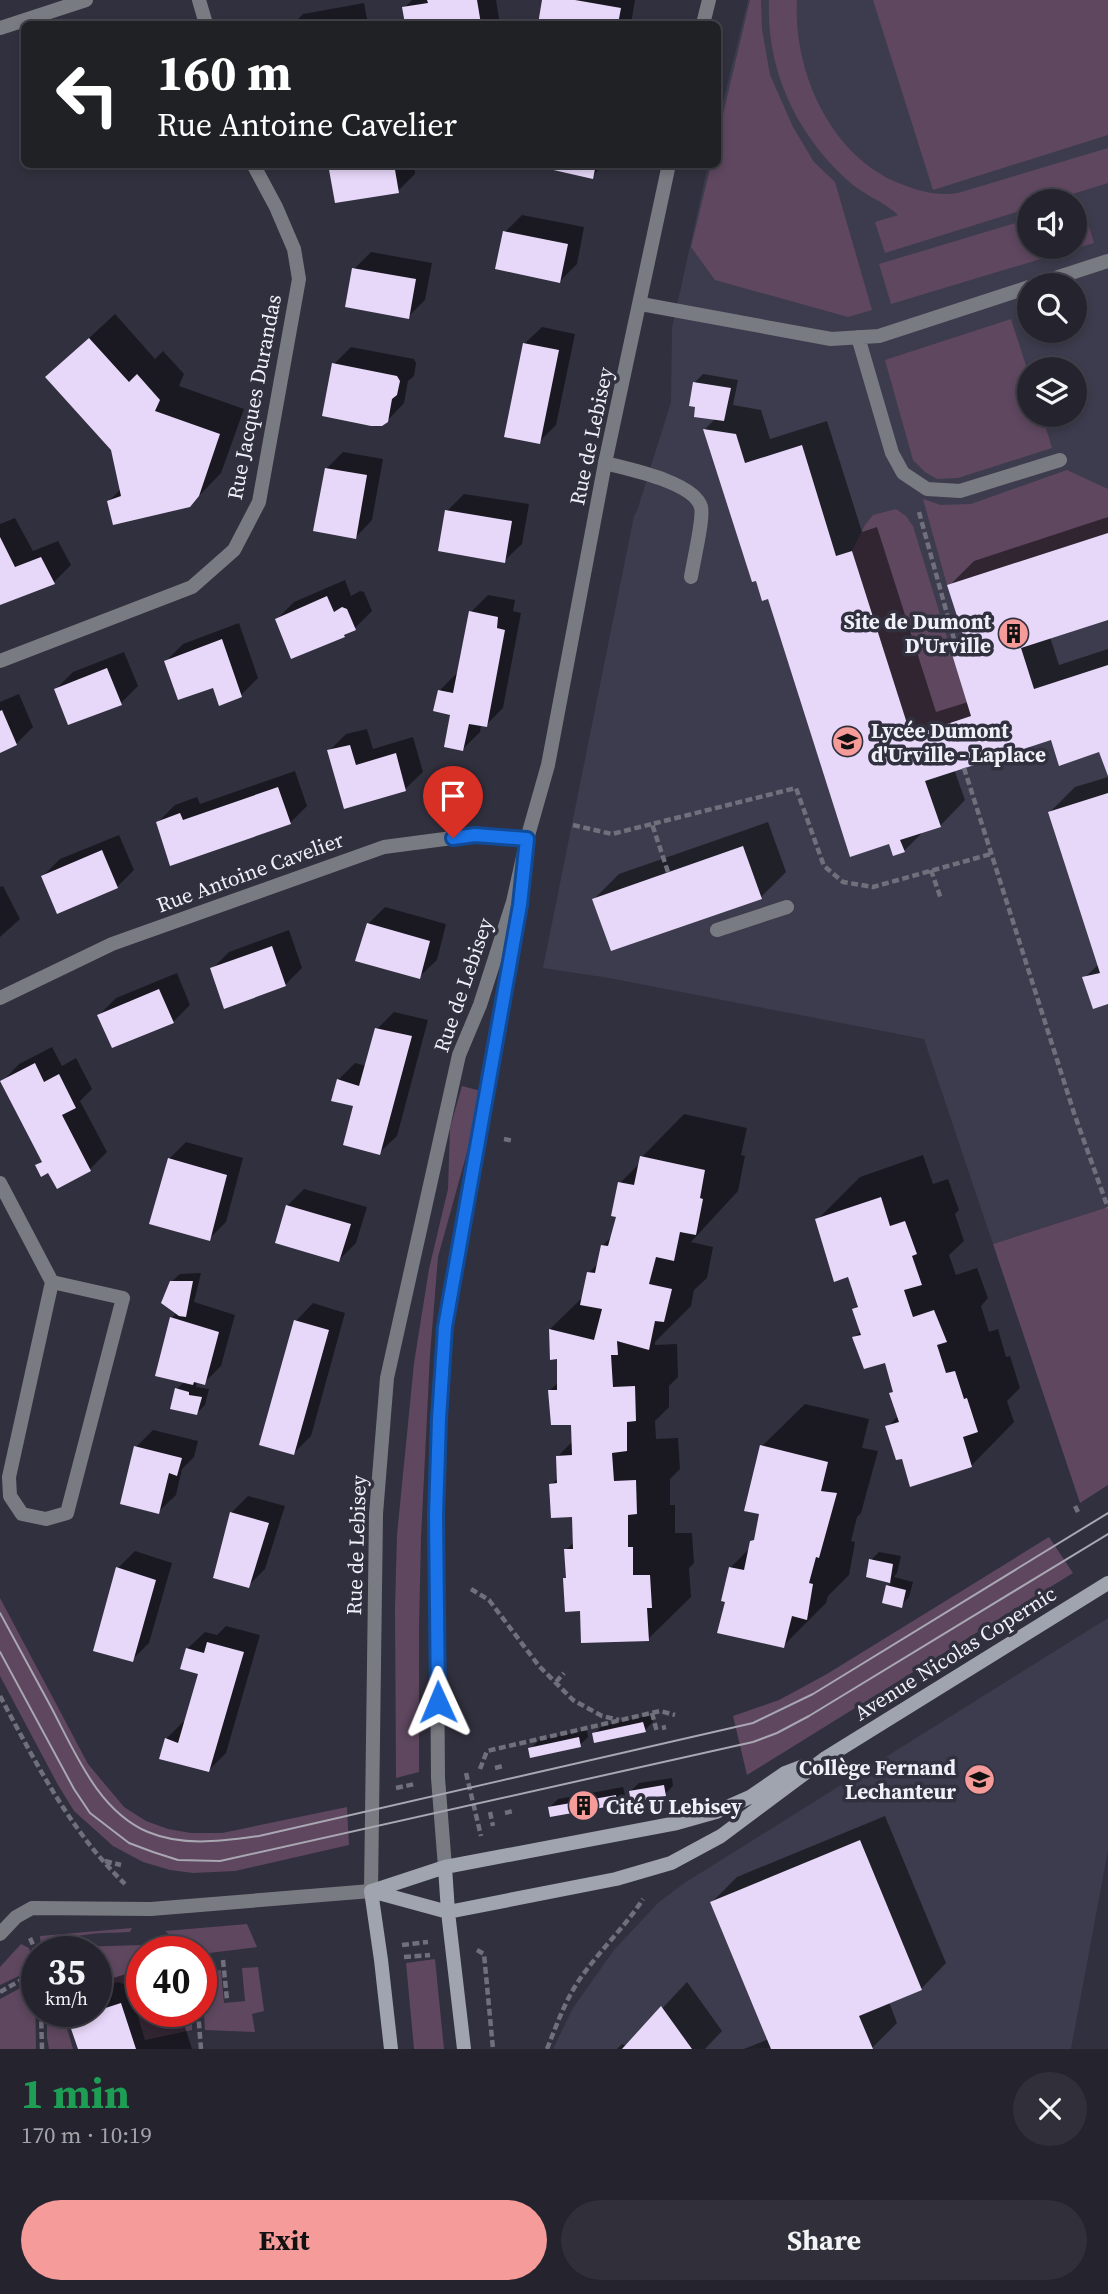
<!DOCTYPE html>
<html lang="en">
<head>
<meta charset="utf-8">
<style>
	body { margin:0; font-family:"Source Serif 4",serif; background:#31303a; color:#f1f3f6; height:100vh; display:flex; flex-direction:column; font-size:26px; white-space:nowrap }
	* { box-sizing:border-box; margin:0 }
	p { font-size:23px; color:#a3a4aa }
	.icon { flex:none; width:38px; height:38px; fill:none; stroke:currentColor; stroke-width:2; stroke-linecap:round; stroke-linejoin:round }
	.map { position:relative; height:2049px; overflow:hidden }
	.drawer { display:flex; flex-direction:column; background:#25242e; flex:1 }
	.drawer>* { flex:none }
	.banner { position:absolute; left:21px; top:21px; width:700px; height:147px; border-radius:10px; box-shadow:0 4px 10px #0003,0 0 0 2px #42414a; background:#202124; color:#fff; overflow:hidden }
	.fabs { position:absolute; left:1017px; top:189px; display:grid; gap:14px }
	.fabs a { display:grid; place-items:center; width:70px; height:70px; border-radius:50%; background:#25242e; box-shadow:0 4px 10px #0003,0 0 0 2px #42414a; font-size:35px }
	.speed { position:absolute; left:21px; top:1936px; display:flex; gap:14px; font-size:35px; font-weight:700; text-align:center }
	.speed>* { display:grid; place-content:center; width:91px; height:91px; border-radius:50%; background:#25242e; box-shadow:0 4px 10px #0003,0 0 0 2px #42414a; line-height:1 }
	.speed small { font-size:18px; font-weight:400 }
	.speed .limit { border:10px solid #d22; background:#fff; color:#111 }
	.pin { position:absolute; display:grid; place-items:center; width:60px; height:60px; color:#fff; margin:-72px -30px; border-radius:50% 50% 50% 0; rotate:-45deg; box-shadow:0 0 7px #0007 }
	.pin .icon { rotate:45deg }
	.me { position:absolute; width:77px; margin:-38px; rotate:359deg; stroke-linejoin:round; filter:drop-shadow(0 0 5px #0008) }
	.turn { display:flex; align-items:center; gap:24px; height:147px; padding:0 21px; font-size:32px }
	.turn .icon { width:91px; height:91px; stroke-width:2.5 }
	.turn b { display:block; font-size:49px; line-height:60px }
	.round { display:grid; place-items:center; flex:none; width:74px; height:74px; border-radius:37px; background:#31303a }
	.head { display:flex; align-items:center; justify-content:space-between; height:119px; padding:0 21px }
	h1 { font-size:42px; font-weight:700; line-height:52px; color:#1e9e55 }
	.action { display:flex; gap:14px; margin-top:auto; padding:14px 21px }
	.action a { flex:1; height:80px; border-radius:42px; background:#f59b9a; color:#111; font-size:28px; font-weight:700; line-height:80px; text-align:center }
	.action a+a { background:#31303a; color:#f1f3f6 }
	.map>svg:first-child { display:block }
	.built { fill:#3d3c4e; fill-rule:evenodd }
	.green { fill:#5e475f }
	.shadow { fill:#0007 }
	.building { fill:#e7d7f9 }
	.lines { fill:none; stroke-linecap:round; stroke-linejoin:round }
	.path { stroke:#706f7c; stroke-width:4.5; stroke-dasharray:7 3.5; stroke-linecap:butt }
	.service { stroke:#797b82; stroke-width:14 }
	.minor { stroke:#797b82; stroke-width:14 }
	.tertiary { stroke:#797b82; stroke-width:14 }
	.secondary { stroke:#a0a4af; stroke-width:14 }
	.tram { stroke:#a8a7b2; stroke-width:2 }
	.route-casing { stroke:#114b97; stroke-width:18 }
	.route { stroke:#1a73e8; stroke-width:12 }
	.labels { text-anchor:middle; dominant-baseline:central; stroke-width:7; stroke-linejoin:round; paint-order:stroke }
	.street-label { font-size:21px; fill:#f0f0f9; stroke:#31303e }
	.poi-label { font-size:21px; font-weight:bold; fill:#f0f0f9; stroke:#31303e; text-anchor:end }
</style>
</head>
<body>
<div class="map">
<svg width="1108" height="2049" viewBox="0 0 1108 2049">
	<rect width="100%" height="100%" fill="#31303e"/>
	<!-- built -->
	<path class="built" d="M748 0H1108V1207L993 1244 924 1039 609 978 543 968 634 516 637 511 671 402 672 328 708 165 718 164V123ZM1029 201H1074V247H1029ZM1029 285H1074V331H1029ZM1029 369H1074V415H1029Z
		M1108 1618V1850L1071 2049H553L573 2008 614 1950 659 1902 686 1882Z"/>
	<!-- green -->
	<path class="green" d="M750 0H761L762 29 770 75 793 127 814 162 835 182 872 310 848 317 715 280 691 247 711 165 718 164V136Z
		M769 0H797C793 72 831 157 901 184 922 192 937 196 958 193L1108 148V183L1050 201H1029V208L885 253 875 222 898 215C887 204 867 196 853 185 799 139 766 73 769 0Z
		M873 0H1108V135L933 190Z
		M1082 203 1094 243 891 304 879 264 1029 219V247H1074L1075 206Z
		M1011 319 1029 375V415H1042L1052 448 958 478 937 479 925 472 913 460 885 360Z
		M1067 470 1108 489V533L947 585 923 499 941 505 971 504Z
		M896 509 906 516 913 526 971 716 911 736 852 551 865 525 873 515Z
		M462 1086 481 1091 466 1156 438 1257 430 1355 421 1538 419 1627V1772L396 1778 395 1608 397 1535 414 1363 429 1269 448 1189 450 1128Z
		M1108 1207V1485L1080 1503 993 1244Z
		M1049 1537 1073 1573 747 1775 733 1716 779 1700 827 1674Z
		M0 1598 88 1764 124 1807 146 1821 168 1829 191 1833H222L347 1807 349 1845 235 1871 193 1873 170 1870 143 1862 113 1846 74 1811 58 1785 0 1676Z
		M247 1924 257 1947 201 1954V1951H190L165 1931Z
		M132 1928 130 1932C106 1934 67 1930 52 1951H45L41 1948 40 1936Z
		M21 1944 29 1948 34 1963V1969L0 1985V1967Z
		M142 1945 161 1951H142V1988L138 1979 123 1984 118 1982 96 1989V1951H71L75 1947Z
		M435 1959 444 2049H414L406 1963Z
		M258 1967 264 2011 252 2014 255 2032 205 2030 201 1973 221 1970 224 2003 245 2001 242 1968Z
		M35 1980 36 2049H0V1999Z
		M142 2008V2011H192V2030L145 2040 137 2013Z
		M47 2011H62L73 2049H49L47 2038Z"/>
	<!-- shadow -->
	<path class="shadow" d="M412 0H496L500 24H407L404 8Z
		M544 0H635L631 24H543Z
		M364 3 368 24H293L303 14Z
		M330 164H414L415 174 398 191Z
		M530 164H604L592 177Z
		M522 215 584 227 577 264 560 281 505 232Z
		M371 252 432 263 425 300 408 317 354 269Z
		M115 314 155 359 163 351 184 374 179 386 244 409 221 473 196 499 109 501 121 489 113 450 47 377Z
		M542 327 575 334 556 425 539 442 524 344Z
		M351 347 414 359 416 363 414 376 408 381 404 403 387 421 334 364Z
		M703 374 738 380 733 405 761 410 770 439 827 421 862 532 877 527 936 712 968 702 953 652 966 639 949 586 974 561 1108 517V618L1050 637 1059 665 1108 649V771L1101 750 1052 737 954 769 965 800 940 826 924 831 904 851 890 842 769 597 758 579 753 580 705 429 716 418 695 382Z
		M343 452 383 459 372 520 355 538 326 469Z
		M464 494 529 504 522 544 504 561 447 511Z
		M15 518 33 551 58 541 71 565 54 582 0 599V524Z
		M345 580 351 596 360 591 364 592 372 611 355 628 344 636 277 619 294 602Z
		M488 595 515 600 513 611 521 613 503 708 486 725 481 724 480 732 463 749 452 713 439 691 456 674H459L471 612Z
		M239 623 258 678 241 695 214 686 166 661 183 644Z
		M124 652 138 686 121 703 56 689 73 672Z
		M19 694 33 727 16 744 0 751V702Z
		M367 729 373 749 413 737 423 772 405 789 345 807 329 751 346 734Z
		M295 771 307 806 290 823 158 822 175 805 197 797 200 804Z
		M1108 777V1002L1084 978 1099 964 1050 812 1075 787Z
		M768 822 786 872 761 897 594 899 619 874Z
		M119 835 134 870 117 887 43 876 60 859Z
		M3 886 20 919 0 937V887Z
		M385 907 446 924 437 960 419 977 368 924Z
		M289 930 302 968 285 985 212 969 229 952Z
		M177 973 190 1005 173 1022 99 1015 116 998Z
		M394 1012 428 1020 397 1136 379 1153 355 1105 338 1080 355 1063 366 1066 377 1029Z
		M52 1047 62 1066 76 1058 92 1089 80 1101 107 1152 90 1169 49 1170 37 1166 43 1160 2 1082 19 1064Z
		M684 1114 747 1128 741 1155 745 1156 738 1191 691 1242 713 1247 707 1278 694 1290 691 1306 655 1342V1345L677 1344 678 1377 669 1386V1407L655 1421 656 1439 678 1438 680 1469 670 1479V1505H675V1533H692L694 1563 689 1568 691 1597 648 1639 582 1609 565 1579 568 1576 566 1550 575 1541 573 1515 551 1485 559 1477 558 1456 573 1441V1423L550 1390 559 1382 558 1357 550 1329 584 1296 589 1273 599 1262 603 1245 612 1236 618 1216 620 1183 641 1162 642 1157Z
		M186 1142 243 1158 226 1222 209 1239 169 1159Z
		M923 1155 933 1184 948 1179 959 1210 955 1214 964 1241 949 1255 956 1275 977 1268 988 1298 981 1306 989 1332 998 1329 1006 1357 1010 1356 1020 1388 1007 1401 1014 1422 972 1465 912 1485 903 1457 887 1427 899 1415 891 1394 895 1390 886 1361 854 1338 861 1331 854 1309 859 1304 849 1275 817 1220 860 1177Z
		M304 1189 367 1207 356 1243 339 1260 287 1206Z
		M201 1273 194 1302 235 1315 221 1366 204 1383 197 1381 196 1387 209 1389 205 1405 197 1413 177 1389 185 1381 172 1318 177 1312 171 1282 180 1274Z
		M313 1303 345 1313 311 1436 294 1453 296 1321Z
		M805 1404 869 1419 862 1448 878 1451 861 1513 857 1517 851 1541 855 1542 849 1575 828 1596 826 1603 783 1646 727 1600 731 1567 750 1548 752 1542 756 1537 761 1513 762 1446Z
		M153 1430 198 1441 194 1457 182 1469 176 1495 158 1512 136 1447Z
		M248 1496 285 1506 265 1569 248 1586 231 1513Z
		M135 1551 172 1563 149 1643 132 1660 118 1568Z
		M879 1552 901 1556 897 1573 894 1577 913 1582 909 1597 901 1606 888 1586 892 1582 868 1575 871 1560Z
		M226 1626 260 1635 226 1753 209 1770 166 1739 183 1722 186 1723 200 1673 187 1649 205 1632 217 1635Z
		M651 1715 653 1722 645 1730 594 1734 602 1726Z
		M587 1730 588 1737 580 1745 530 1749 539 1740Z
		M672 1778 673 1786 665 1794 631 1791 639 1783Z
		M623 1787 625 1795 617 1803 550 1807 558 1799Z
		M885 1816 946 1963 921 1989 889 2002 897 2023 872 2048 744 2049 769 2039 712 1902 737 1877Z
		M142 1969V2011H180L192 2049H79L70 2020 80 2011H96V1994L113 1978Z
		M687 1982 722 2031 705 2049H617L622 2044 627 2046Z"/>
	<!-- building -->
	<path class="building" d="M427 0H477L481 24H405L402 7 428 3Z
		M542 0H575L621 8 618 24H538Z
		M328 164H394L399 193 335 203Z
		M527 164H596L593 179Z
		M503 231 568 244 560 283 495 269Z
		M352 268 416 279 409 319 345 307Z
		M89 338 129 382 137 374 160 400 155 411 220 434 199 496 190 507 113 525 107 501 121 496 111 450 45 377Z
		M523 343 559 350 540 444 504 437Z
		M332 363 397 376 400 381 397 395 392 399 388 422 382 426H371L322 416Z
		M693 382 731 388 724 421 694 417 695 407 689 406Z
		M703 429 736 434 745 463 802 445 836 556 852 551 911 736 971 716 951 651 967 647 947 585 1108 533V620L1021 648 1034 689 1108 665V776L1099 752 1059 766 1051 740 925 781 941 827 900 840 905 852 893 856 889 844 850 857 768 599 762 601 756 581 752 582Z
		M325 468 367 475 356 539 313 531Z
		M445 510 512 521 505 563 438 551Z
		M0 537 15 567 41 557 55 584 0 605Z
		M327 596 334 612 342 607 347 609 356 630 344 635 345 637 291 659 275 619Z
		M469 611 498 617 497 628 505 630 487 727 469 724 463 751 444 747 450 715 433 711 438 690 453 693Z
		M222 639 242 697 219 706 213 688 178 700 164 661Z
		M107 668 122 705 68 725 54 689Z
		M2 710 17 745 0 753V711Z
		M350 745 356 765 396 753 406 791 344 809 327 750Z
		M278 787 291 824 170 866 156 822 180 813 183 820Z
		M1108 793V1004L1093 1009 1082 977 1100 973 1048 812Z
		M743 846 762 899 611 951 592 899Z
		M102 850 118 888 57 914 41 876Z
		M367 923 430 941 420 979 355 961Z
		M272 946 286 986 224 1009 210 968Z
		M159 989 174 1023 112 1048 97 1015Z
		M375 1028 412 1036 380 1155 343 1145 353 1106 331 1101 337 1079 359 1086Z
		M35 1063 44 1082 59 1074 76 1108 62 1115 91 1171 57 1189 48 1173 41 1177 35 1165 42 1162 0 1081Z
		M640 1156 705 1170 700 1198 703 1199 696 1235 680 1232 674 1261 656 1257 649 1284 672 1289 664 1322 655 1321 649 1350 617 1341 618 1355H611L613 1387 635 1386 636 1421 627 1422V1451L612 1453 614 1481 636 1480 637 1514 628 1515V1547H633V1575H650L652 1608H647L649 1641 581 1643 580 1611 565 1612 563 1578H566L564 1549H573L572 1517 551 1518 549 1484 557 1483 556 1456 572 1455 571 1425H551L548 1390H557V1359L550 1360 549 1329 594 1340 602 1309 580 1305 587 1272 595 1273 601 1245 608 1246 616 1217 611 1216 618 1182 634 1185Z
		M168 1158 227 1175 210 1241 149 1224Z
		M881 1197 890 1226 905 1221 917 1254 912 1256 922 1285 904 1290 913 1317 934 1310 947 1342 937 1345 946 1373 955 1371 964 1399 967 1398 978 1432 963 1437 972 1467 910 1487 902 1459 896 1460 885 1426 899 1422 889 1393 893 1392 885 1363 864 1369 852 1337 861 1335 852 1309 858 1307 848 1277 834 1282 815 1219Z
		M286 1205 351 1224 339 1262 275 1243Z
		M170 1281H193L186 1317 179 1316 161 1303Z
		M170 1317 219 1332 205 1385 194 1382 193 1385 155 1376Z
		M294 1320 329 1330 294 1455 259 1445Z
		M175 1388 189 1392V1395L202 1397 197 1415 170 1409Z
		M760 1445 828 1462 821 1491 837 1493 819 1558 816 1557 809 1583 813 1584 807 1620 792 1616 784 1648 717 1633 725 1602 721 1601 729 1567 744 1570 750 1541 754 1540 759 1514 744 1511Z
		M134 1446 182 1458 177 1476 169 1473 159 1514 120 1504Z
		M230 1512 269 1523 249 1588 213 1578Z
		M869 1559 893 1564 890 1583 866 1577Z
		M116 1567 156 1580 133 1662 93 1651Z
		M886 1585 906 1590 902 1608 882 1603Z
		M207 1642 244 1652 209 1772 159 1759 165 1738 178 1743 198 1674 180 1669 186 1648 204 1653Z
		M643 1722 646 1732 594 1743 592 1733Z
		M579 1737 581 1747 530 1758 528 1748Z
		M664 1785 666 1796 631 1802 629 1791Z
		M616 1795 617 1805 550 1817 548 1807Z
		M860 1840 922 1990 859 2016 873 2049H771L710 1902Z
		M121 2003 136 2049H78L68 2020Z
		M661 2006 692 2049H622Z"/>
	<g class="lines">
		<!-- path -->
		<path class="path" d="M919 512 957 650
			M964 768 1074 1113 1108 1208
			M573 825 612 834 652 824
			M931 870 941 899
			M668 872 652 824 796 788 824 866 843 882 873 887 991 854
			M504 1139 514 1141
			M1075 1506 1078 1512
			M471 1589 489 1600 539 1666 573 1700 602 1716 619 1720
			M556 1682 564 1673
			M0 1696C36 1763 70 1831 125 1884
			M652 1713 657 1732
			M662 1728 666 1727
			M495 1768 503 1766
			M480 1769 487 1751 660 1711 675 1715
			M466 1773 481 1836
			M396 1788 415 1784
			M490 1812 493 1826
			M505 1813 513 1811
			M105 1861 121 1865
			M30 1938 37 1954
			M402 1945 428 1942
			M477 1950 484 1954 493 2049
			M60 1951 68 1944
			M404 1957 430 1955
			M223 1960 227 2000
			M0 1992 37 1971
			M134 2009 142 2000
			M41 2011 42 2049
			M198 2011 201 2049
			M547 2049C557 2024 566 1998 582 1976 601 1949 625 1927 643 1899"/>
		<!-- service -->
		<path class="service" d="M1034 285 1108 261
			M641 304 831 339 879 336 1029 287
			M858 337 892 453 903 473 927 489 960 491 1060 460
			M605 463C628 469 694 482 701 507 704 518 693 563 691 577
			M717 930 787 907"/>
		<!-- minor -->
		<path class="minor" d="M199 0 206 24
			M0 661 192 587 234 550 259 502 299 279 294 249 276 207 253 164
			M0 998 112 944 384 847 475 835 527 839
			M0 1183 52 1282 9 1477 10 1496 22 1514 46 1519 67 1513 123 1298 52 1282
			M0 1934 16 1917 32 1908 151 1909 371 1891"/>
		<!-- tertiary -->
		<path class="tertiary" d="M703 24 709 0
			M0 28 86 0
			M445 1867 438 1778 436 1516 439 1419 445 1327 519 906
			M371 1891 376 1514 387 1378 459 1055 480 1005 513 902 527 839 548 765 605 463 669 164"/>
		<!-- secondary -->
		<path class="secondary" d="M445 1867 448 1912 464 2049
			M371 1891 448 1912 616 1879 671 1863 721 1836 824 1759 1108 1583
			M371 1891 381 1960 391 2049
			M372 1891 445 1867 677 1823 716 1812 750 1797 785 1773 806 1765"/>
		<!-- tram -->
		<path class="tram" d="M0 1613C17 1644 34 1676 51 1707 75 1752 98 1811 148 1832 184 1847 222 1841 259 1836L753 1723 813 1694 1108 1513
			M0 1652 74 1789 90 1813 129 1843 153 1852 178 1860 220 1861 753 1742 777 1733 809 1716 1108 1534"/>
	</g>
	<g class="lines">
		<defs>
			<path id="route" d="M438 1702 436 1516 439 1419 445 1327 520 905 527 839 475 835 453 838"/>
		</defs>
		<!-- route casing -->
		<use href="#route" class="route-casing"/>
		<!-- route -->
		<use href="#route" class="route"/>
	</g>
	<!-- icons -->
	<defs>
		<symbol id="building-disc" viewBox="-11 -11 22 22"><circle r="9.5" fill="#f59b9a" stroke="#31303e"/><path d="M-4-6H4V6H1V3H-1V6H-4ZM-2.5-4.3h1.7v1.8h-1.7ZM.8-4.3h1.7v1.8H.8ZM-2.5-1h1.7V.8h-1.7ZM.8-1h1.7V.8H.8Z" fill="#111"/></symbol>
		<symbol id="school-disc" viewBox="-11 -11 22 22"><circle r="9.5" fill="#f59b9a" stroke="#31303e"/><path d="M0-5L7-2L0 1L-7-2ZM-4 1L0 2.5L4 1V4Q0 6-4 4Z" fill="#111"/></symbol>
	</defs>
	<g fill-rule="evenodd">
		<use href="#building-disc" x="996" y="616" width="35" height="35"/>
		<use href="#school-disc" x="830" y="724" width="35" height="35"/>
		<use href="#school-disc" x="962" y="1762" width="35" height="35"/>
		<use href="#building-disc" x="566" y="1788" width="35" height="35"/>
	</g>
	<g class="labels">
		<!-- street labels -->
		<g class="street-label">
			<text transform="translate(254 397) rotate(-79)">Rue Jacques Durandas</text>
			<text transform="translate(591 436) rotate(-78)">Rue de Lebisey</text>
			<text transform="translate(250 872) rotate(-20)">Rue Antoine Cavelier</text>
			<text transform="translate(463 985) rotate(-71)">Rue de Lebisey</text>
			<text transform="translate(356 1545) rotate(-88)">Rue de Lebisey</text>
			<text transform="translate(955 1653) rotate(-32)">Avenue Nicolas Copernic</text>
		</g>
		<!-- poi labels -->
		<g class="poi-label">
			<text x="991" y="621">Site de Dumont<tspan x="991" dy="24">D'Urville</tspan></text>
			<text x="871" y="730" text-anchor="start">Lycée Dumont<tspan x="871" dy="24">d'Urville - Laplace</tspan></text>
			<text x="956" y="1767">Collège Fernand<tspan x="956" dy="24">Lechanteur</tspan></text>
			<text x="606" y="1806" text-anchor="start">Cité U Lebisey</text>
		</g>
	</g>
</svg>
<div class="fabs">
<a><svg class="icon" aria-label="sound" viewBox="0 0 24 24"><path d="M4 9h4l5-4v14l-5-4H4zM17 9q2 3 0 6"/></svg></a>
<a><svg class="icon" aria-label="search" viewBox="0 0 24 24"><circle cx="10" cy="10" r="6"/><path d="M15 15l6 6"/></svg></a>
<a><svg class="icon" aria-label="layers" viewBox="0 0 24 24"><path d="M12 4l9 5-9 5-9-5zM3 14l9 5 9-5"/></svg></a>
</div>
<div class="speed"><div>35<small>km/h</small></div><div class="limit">40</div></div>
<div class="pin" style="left:453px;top:838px;background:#d93025"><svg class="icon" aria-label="arrive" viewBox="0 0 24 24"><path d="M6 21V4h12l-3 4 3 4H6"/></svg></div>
<svg class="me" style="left:438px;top:1702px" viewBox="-20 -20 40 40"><path d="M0-17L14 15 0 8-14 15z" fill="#1a73e8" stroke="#fff" stroke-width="4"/></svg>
<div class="banner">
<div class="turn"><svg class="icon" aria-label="left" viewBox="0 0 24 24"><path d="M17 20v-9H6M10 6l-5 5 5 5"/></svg><div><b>160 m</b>Rue Antoine Cavelier</div></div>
</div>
</div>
<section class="drawer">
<div class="head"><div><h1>1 min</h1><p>170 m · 10:19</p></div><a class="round"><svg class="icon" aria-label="close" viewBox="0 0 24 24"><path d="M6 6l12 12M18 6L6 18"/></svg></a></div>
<div class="action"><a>Exit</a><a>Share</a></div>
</section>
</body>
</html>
